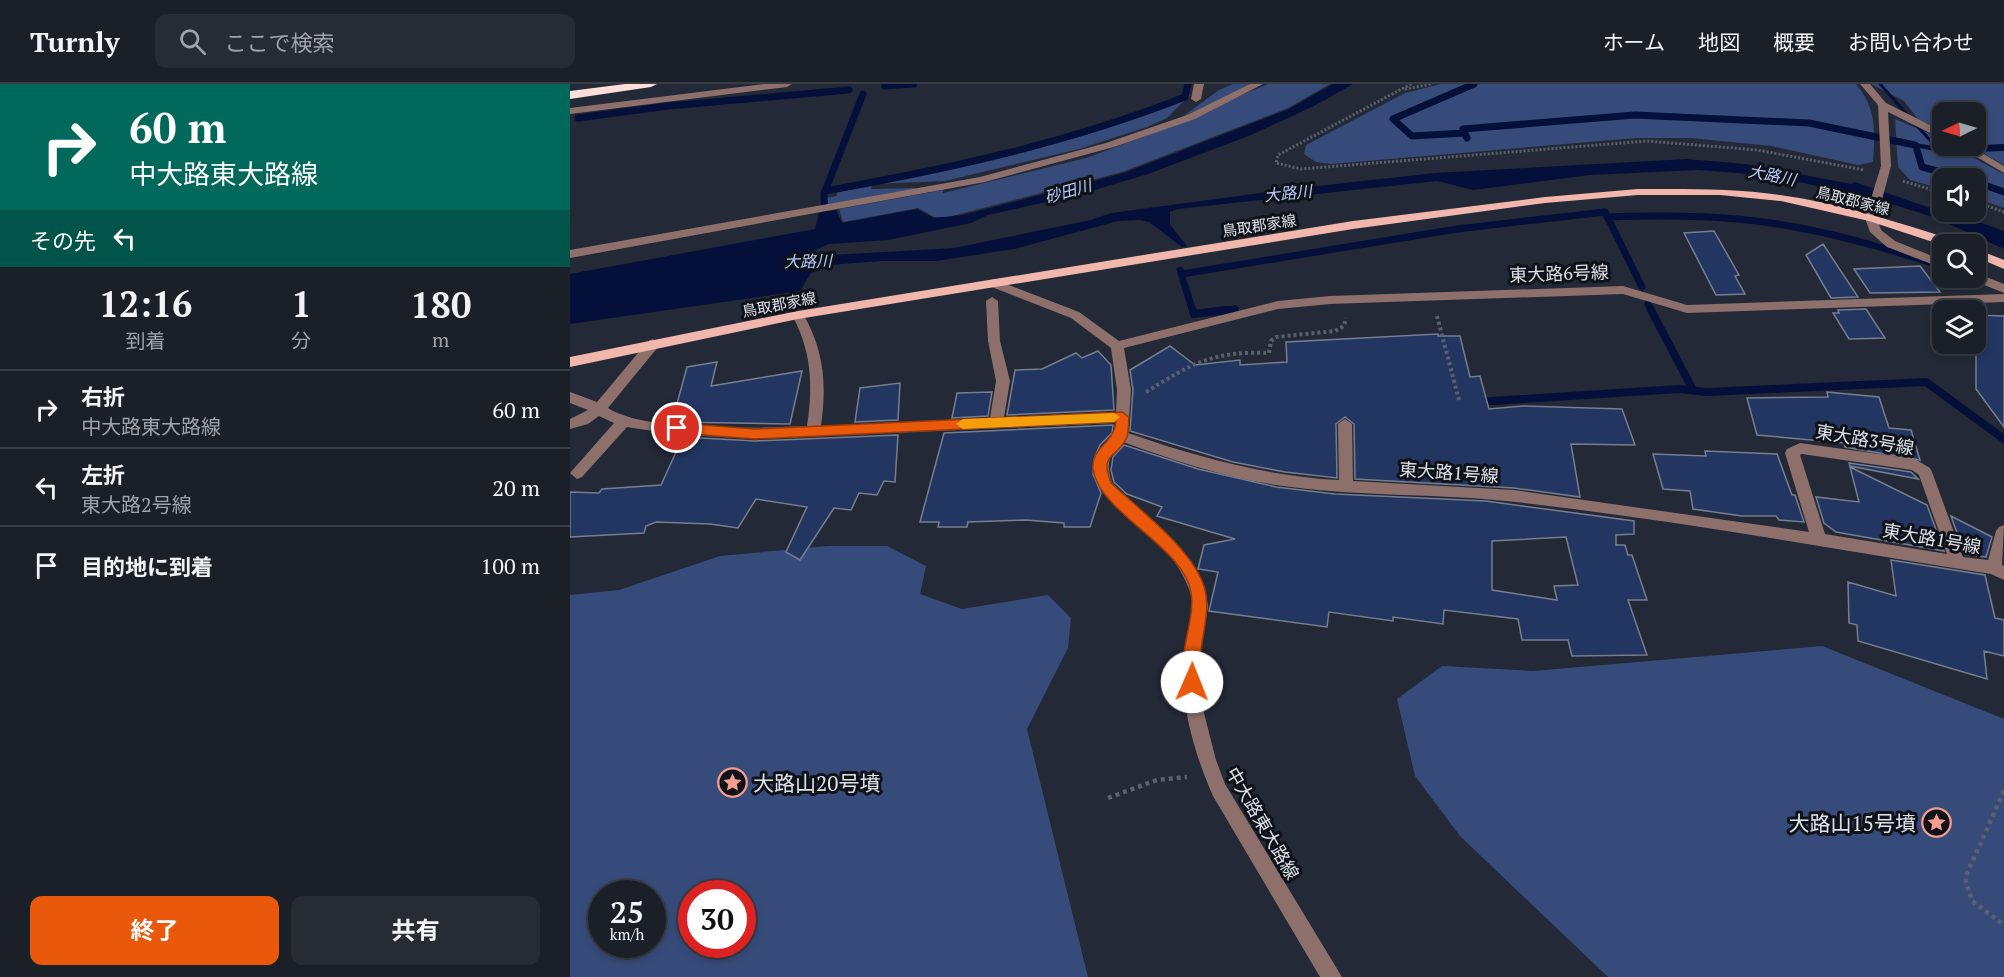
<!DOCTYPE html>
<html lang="ja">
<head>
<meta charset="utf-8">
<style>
	body { margin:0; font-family:"PT Serif","Noto Sans JP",serif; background:#272c34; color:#f1f3f6; height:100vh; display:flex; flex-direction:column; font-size:22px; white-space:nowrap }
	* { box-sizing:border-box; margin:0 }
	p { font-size:20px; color:#9fa2a8 }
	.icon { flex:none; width:33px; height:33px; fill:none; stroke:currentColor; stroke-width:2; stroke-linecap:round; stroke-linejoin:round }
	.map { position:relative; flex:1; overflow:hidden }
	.side { display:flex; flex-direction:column; background:#1a1f28; width:570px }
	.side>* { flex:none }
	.banner { background:#00695c; color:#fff; overflow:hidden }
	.needle { width:39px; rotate:265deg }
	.controls { position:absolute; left:1362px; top:18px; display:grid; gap:12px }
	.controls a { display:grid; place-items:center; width:54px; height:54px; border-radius:12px; background:#1a1f28; box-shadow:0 3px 9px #0003,0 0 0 2px #383d45; font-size:30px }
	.speed { position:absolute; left:18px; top:796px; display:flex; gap:12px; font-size:30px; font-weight:700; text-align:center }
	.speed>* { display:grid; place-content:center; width:78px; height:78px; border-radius:50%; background:#1a1f28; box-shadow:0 3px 9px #0003,0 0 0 2px #383d45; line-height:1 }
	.speed small { font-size:15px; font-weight:400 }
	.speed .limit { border:9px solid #d22; background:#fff; color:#111 }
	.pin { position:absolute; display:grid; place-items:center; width:51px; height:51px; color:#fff; margin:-26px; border:3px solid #fff; border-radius:50%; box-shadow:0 2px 6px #0007 }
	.me { position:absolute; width:66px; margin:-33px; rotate:1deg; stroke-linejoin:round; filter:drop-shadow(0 0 4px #0008) }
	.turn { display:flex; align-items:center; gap:21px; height:126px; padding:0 30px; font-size:27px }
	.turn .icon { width:78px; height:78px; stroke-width:2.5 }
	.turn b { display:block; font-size:42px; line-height:51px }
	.then { display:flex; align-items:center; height:57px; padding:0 30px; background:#0003; gap:12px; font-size:22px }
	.eta { display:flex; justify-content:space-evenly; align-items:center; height:102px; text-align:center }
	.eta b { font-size:36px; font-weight:700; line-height:42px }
	.action { display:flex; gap:12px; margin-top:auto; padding:12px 30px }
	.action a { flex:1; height:69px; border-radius:12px; background:#ea580c; color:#fff; font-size:24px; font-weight:700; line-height:69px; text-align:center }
	.action a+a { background:#272c34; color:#f1f3f6 }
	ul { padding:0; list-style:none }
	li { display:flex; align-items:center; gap:18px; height:78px; padding:0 30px; border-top:2px solid #383d45 }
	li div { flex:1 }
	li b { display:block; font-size:22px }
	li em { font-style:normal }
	header { display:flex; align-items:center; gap:36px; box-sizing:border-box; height:84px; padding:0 30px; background:#1a1f28; border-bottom:2px solid #383d45 }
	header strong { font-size:28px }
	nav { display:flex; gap:33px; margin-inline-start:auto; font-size:21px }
	.search { width:420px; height:54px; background:#272c34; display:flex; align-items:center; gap:15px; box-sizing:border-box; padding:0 21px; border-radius:12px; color:#9fa2a8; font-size:22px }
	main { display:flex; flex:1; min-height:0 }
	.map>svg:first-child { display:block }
	.green { fill:#374b7a; fill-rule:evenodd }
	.water { fill:#041039 }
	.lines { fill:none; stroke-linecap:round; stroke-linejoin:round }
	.stream-far1 { stroke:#041039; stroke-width:7 }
	.stream { stroke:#041039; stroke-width:8 }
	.building { fill:#233662; stroke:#767e8d; stroke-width:1.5; fill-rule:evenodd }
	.path-far2 { stroke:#5b616c; stroke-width:3; stroke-dasharray:2 2; stroke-linecap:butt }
	.path-far1 { stroke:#5b616c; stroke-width:4; stroke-dasharray:3 3; stroke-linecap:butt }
	.path { stroke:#5b616c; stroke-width:4.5; stroke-dasharray:4 4; stroke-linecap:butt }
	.minor { fill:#8d706b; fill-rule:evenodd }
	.major { fill:#f1b7ad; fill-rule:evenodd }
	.highway { fill:#fcdfda; fill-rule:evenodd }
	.route { fill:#ea580c; stroke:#983908; stroke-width:1.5 }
	.slow { fill:#f59e0b }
	.labels { text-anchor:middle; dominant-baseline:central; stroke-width:6; stroke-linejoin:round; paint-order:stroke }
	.far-street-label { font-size:15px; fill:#dde1e9; stroke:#0f1218 }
	.far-water-label { font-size:16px; font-style:italic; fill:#b6cbf8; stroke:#0f1218 }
	.street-label { font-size:18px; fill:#dde1e9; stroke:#0f1218 }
	.near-poi-label { font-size:21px; fill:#dde1e9; stroke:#0f1218; text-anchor:start }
</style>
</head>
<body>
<header>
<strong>Turnly</strong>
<div class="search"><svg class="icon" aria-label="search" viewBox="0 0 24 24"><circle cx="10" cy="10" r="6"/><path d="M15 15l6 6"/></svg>ここで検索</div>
<nav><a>ホーム</a><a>地図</a><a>概要</a><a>お問い合わせ</a></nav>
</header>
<main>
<section class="side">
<div class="banner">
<div class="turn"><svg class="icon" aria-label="right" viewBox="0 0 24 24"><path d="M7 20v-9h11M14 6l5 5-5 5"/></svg><div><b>60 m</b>中大路東大路線</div></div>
<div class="then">その先<svg class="icon" aria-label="left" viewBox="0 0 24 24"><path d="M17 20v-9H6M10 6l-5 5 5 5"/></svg></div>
</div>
<div class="eta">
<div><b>12:16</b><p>到着</p></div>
<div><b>1</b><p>分</p></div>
<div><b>180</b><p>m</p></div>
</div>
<ul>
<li><svg class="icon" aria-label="right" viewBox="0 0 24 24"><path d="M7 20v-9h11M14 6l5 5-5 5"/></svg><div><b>右折</b><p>中大路東大路線</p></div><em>60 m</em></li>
<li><svg class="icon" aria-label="left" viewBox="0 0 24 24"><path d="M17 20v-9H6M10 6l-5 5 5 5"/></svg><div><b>左折</b><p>東大路2号線</p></div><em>20 m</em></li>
<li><svg class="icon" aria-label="arrive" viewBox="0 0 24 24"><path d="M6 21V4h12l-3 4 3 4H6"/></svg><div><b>目的地に到着</b></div><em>100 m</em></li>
</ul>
<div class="action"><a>終了</a><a>共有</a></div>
</section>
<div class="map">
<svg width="1434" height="893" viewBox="0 0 1434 893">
	<rect width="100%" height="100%" fill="#232936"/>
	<!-- green -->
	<path class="green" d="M663 0H682L612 33 649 6Z
		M698 0H760L718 24 552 88 378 133H364L348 124 273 138 269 125 373 106V109L516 74 630 32 645 25 647 21Z
		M871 0H1286C1307 25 1305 48 1303 78L1288 81 1201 62 1121 54H1066L761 80 746 78 734 70 736 61 835 9Z
		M1301 0H1434V81L1400 62H1406V28H1372V46L1348 35 1334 17Z
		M621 10 597 34 577 43 509 65 375 97 302 100 301 105 349 104 255 121V114L267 112V106C388 83 507 58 621 10Z
		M1325 35 1372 55V62C1388 62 1417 82 1434 90V124L1406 114V94H1372V105L1340 96 1328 83Z
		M258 462H317L356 482 350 510 392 525 478 511 501 534 498 564 457 645 518 893H0V511L49 506 150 472ZM32 810H82V861H32ZM122 810H172V861H122Z
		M1252 562 1434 635V893H1038L890 752 845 692 827 615 872 582 963 587Z"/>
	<!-- water -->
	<path class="water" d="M763 0H783L744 22 681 51 578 90 511 110 418 131 401 139 318 156 259 160 241 168 245 172 384 164 521 136 541 129 720 105 865 89 1117 75 1176 80 1281 100 1285 98 1372 128H1381L1434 147V165L1366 134 1318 119 1234 99 1180 90 1128 86 1020 91 903 106 867 97 608 125 600 128V141L617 162 612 163 579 138 570 136 548 137 444 165 366 177H311L260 181 241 189 230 207 0 240V190L245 145 249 129 266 126 272 139 347 125 364 134 393 131 554 89 719 25Z
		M1308 0H1312L1368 63 1434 60V67L1375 69 1334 61V57L1363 62Z"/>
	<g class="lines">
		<!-- stream-far1 -->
		<path class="stream-far1" d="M315 2 344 0
			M8 34 98 22 279 6
			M895 49 842 52 823 35 904 0
			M897 54 893 45 1065 31 1239 39 1345 61
			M1347 66 1352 83 1393 94
			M1406 98 1434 108
			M255 107C378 85 498 59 615 13L618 0
			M1036 130 1072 203
			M255 132 254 110 293 10
			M1037 133C1100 131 1163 131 1225 143 1275 152 1324 167 1372 182
			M610 186 623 228
			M612 190 887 145 1035 128
			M1078 220 1082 228
			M644 228 665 225"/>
		<!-- stream -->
		<path class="stream" d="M623 226 624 230 656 226
			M1081 226 1123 306
			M907 318 1109 305 1136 308 1356 298 1434 355"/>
	</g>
	<!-- building -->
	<path class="building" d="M1144 147 1169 191 1165 192 1175 210 1146 211 1114 149Z
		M1253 160 1288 213 1261 214 1236 171Z
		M1350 182 1370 208 1300 209 1284 185Z
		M1296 225 1315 254 1279 255 1263 229H1269L1268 226Z
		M1406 231 1434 232V343L1406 305Z
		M868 250V252H890L900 293 910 292 919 325 953 322 1052 325 1065 361 1001 360 1010 413 944 404 785 395 784 340 775 333 766 340 767 394 715 388 663 378 560 347 563 306 560 286 600 262 625 281 670 276V281L717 278 716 258Z
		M528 267 541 281 544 326 437 331 445 286 472 285 506 269 512 274Z
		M147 278 141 302 232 287 220 340 102 338 117 283Z
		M330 299 328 336 285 338 290 304Z
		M422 308 418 332 382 334 387 309Z
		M1257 308 1309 313 1319 344 1341 346 1350 376 1275 363 1274 359 1187 351 1177 314 1258 313Z
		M543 341 542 349 530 361 524 375 523 390 531 409 520 443H494V439L456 436 398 438 397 443H368L369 438H350L374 349Z
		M328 351 325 398 314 397 307 411 289 409 281 426 264 424 230 476 216 468 237 423 186 415 168 444 140 440 86 438 76 442 74 449 0 453V408L29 409 32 405 91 401 113 353 185 357Z
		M554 361 628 385 706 403 765 410 916 417 1064 437V450L1046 451V461H1055L1058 471H1062L1077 516H1058L1077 571 1002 572 998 556H952L948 535 874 526 873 540 823 533V537L759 528 757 543 639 527 648 488 628 485 634 461 665 455 587 432 592 423 557 410 544 398 541 386 543 373ZM996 453 1008 501 984 502 987 516 922 506V457Z
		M1135 367 1207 370 1222 411H1225L1234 438 1209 436 1206 432H1172L1123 425 1120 407 1093 405 1083 370 1136 372Z
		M1279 379 1341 388 1348 395 1280 382Z
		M1280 383 1357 421 1374 467 1266 448 1254 439 1246 413 1289 418Z
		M1381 432 1422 453 1416 473 1395 471Z
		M1321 476 1415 491 1425 534 1434 536V572L1414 567 1417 595 1288 557 1287 541 1279 539 1278 498 1326 512Z"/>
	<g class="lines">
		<!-- path-far2 -->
		<path class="path-far2" d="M841 0 708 71 706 79 731 85 1077 57 1187 66 1294 86
			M835 5 862 0
			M1333 97 1372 109
			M1406 118 1434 128"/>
		<!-- path-far1 -->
		<path class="path-far1" d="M867 232 889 316
			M576 308C623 279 642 267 699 269L701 257 706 253 765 247 774 242 776 234"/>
		<!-- path -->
		<path class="path" d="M1434 707 1395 794 1402 817 1434 841
			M538 714 587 696 617 693"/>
		<!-- minor -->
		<path class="minor" d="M194 0H222L217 3 0 30V24Z
			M624 0H634L631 15 626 18 621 15Z
			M680 0H693L625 35 544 63 415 98 0 174V166L410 93 536 59 617 31Z
			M1290 0H1300L1316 19 1372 47V54L1368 53 1318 28 1321 82 1307 134 1311 146 1325 157 1372 176V184L1317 163 1300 148 1295 134 1311 82 1308 21Z
			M1388 62H1400L1434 82V89Z
			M1406 189 1434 200V209L1402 196 1400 194H1406Z
			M423 195 509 228 549 257 708 217 760 212 1053 202 1117 221 1434 210V218L1117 229 1053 210 760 220 708 225 554 264 561 306 558 349C627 373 696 392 769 396L768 340 775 335 782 340 783 397 944 406 1239 448 1215 369 1217 365 1230 359 1345 375 1360 384 1362 388 1393 473 1418 476 1426 447 1429 443 1434 441 1432 481 1434 482V496L1421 490C1263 465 1105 436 946 418 866 409 785 413 706 401 654 393 602 376 553 358 538 371 536 380 542 399L604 457 625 484 635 504 638 522 630 572V597L634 629 646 676 655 700 772 893H750L643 712C625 671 611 624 613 578 614 554 628 529 619 505 605 465 561 434 531 406 519 383 525 366 544 350L545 339 185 355 103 350 57 343 12 393 7 395 0 389 44 339 29 332 18 340 0 345V335L18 326 0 319V308L27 318 78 257 83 255 89 260 88 263 38 324C77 349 189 344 237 342 243 302 242 268 222 231L228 227 232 228C254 265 257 300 251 342L420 334 426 297 418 257 416 217 422 213 428 217 430 257 440 297 434 333 546 328 547 306 541 264 501 234 419 202 417 199ZM1232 370 1342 386 1349 391 1377 470 1255 450 1230 371Z"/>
		<!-- major -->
		<path class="major" d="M1068 105C1115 105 1163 104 1210 111 1270 119 1329 139 1387 157L1389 160 1372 161 1299 137 1211 117 1150 111H1068L975 119 783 145 228 235 0 283V273L228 227 783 137 975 113Z
			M1406 165 1434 176V185L1406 173Z"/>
		<!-- highway -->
		<path class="highway" d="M55 0H87L81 3 0 15V7Z"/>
	</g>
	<!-- route -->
	<path class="route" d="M552 328 559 333C558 339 559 347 557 353 547 376 529 367 541 399 570 426 626 468 635 506 640 525 633 548 631 567 629 578 632 593 628 603L622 605 617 603C604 574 626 539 621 508 614 463 528 428 523 385 521 363 544 360 546 338L185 355 107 349 101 344 107 339 185 345Z"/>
	<!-- slow -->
	<path class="slow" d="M544 329 550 333 544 338 393 345 386 340 393 335Z"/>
	<!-- icons -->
	<defs>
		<symbol id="sight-ring" viewBox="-11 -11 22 22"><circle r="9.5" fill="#0f1218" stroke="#f59d8f" stroke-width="1.5"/><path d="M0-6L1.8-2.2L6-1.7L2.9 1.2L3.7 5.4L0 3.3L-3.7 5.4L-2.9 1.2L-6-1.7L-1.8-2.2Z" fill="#f59d8f"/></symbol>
	</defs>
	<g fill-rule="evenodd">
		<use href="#sight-ring" x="146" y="682" width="33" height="33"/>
		<use href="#sight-ring" x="1350" y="722" width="33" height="33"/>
	</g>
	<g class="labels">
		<!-- far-street labels -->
		<g class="far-street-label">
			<text transform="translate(1283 116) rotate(14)">鳥取郡家線</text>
			<text transform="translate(689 141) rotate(-9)">鳥取郡家線</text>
			<text transform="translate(209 220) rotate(-11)">鳥取郡家線</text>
		</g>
		<!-- far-water labels -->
		<g class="far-water-label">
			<text transform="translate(1202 91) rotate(11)">大路川</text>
			<text transform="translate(498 107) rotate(-16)">砂田川</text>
			<text transform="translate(718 109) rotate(-6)">大路川</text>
			<text transform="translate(238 177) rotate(-1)">大路川</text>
		</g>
		<!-- street labels -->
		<g class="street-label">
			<text transform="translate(989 189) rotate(-2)">東大路6号線</text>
			<text transform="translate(1295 355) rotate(10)">東大路3号線</text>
			<text transform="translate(879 388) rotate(4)">東大路1号線</text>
			<text transform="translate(1362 454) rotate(10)">東大路1号線</text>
			<text transform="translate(693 739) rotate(60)">中大路東大路線</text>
		</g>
		<!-- near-poi labels -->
		<g class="near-poi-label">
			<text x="183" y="699">大路山20号墳</text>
			<text x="1346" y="739" text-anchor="end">大路山15号墳</text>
		</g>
	</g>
</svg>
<div class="controls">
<a><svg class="needle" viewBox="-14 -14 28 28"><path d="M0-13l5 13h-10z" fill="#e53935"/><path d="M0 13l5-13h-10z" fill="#9fa2a8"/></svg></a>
<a><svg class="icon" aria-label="sound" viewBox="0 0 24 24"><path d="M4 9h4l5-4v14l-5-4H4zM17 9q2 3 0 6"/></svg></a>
<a><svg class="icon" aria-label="search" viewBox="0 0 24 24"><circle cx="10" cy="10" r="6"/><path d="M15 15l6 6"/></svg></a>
<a><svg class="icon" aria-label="layers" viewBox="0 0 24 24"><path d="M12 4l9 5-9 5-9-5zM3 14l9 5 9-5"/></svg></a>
</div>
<div class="speed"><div>25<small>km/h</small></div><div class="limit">30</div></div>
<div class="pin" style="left:107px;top:344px;background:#d93025"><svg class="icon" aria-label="arrive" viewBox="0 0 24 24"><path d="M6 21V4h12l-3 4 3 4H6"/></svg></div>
<svg class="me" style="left:622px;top:598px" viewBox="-20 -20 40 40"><circle r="19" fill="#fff"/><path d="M0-13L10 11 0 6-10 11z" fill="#ea580c"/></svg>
</div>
</main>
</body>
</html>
